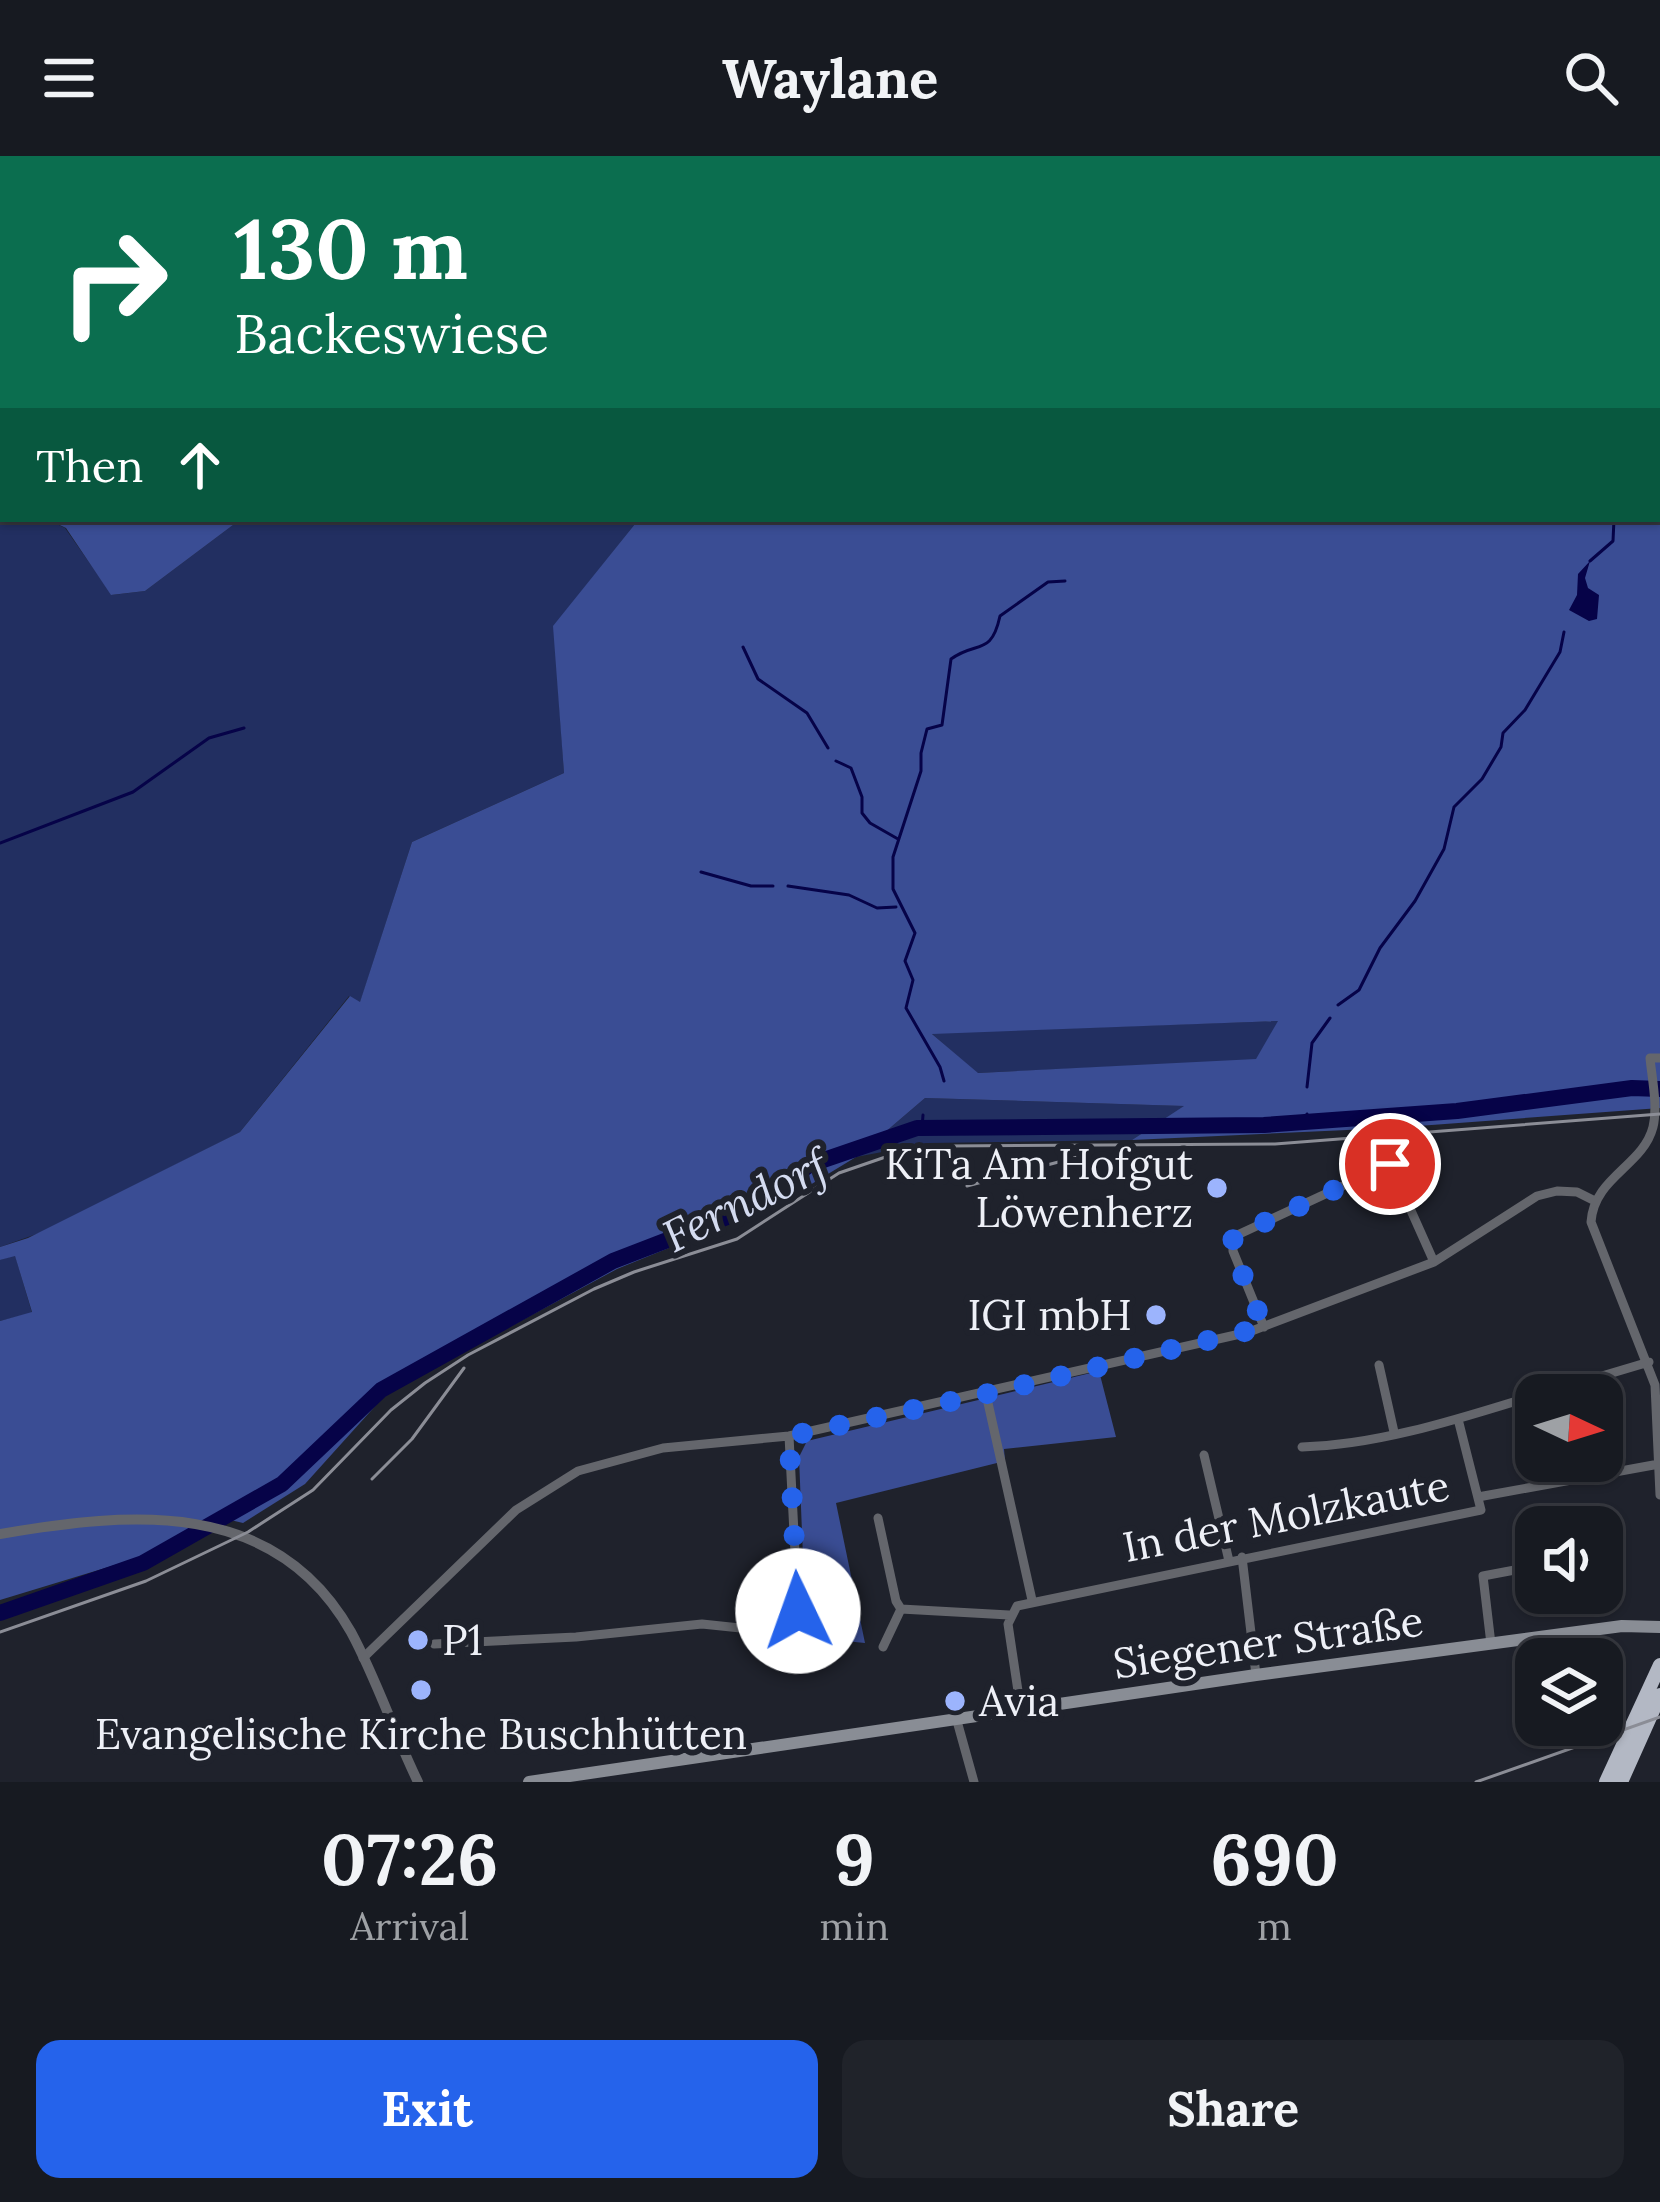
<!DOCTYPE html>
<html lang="en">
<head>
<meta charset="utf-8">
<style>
	body { margin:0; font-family:Lora,serif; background:#20232a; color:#f1f3f6; height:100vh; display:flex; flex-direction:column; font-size:45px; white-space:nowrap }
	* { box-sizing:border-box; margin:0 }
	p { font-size:39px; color:#9ea1a5 }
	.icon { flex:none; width:66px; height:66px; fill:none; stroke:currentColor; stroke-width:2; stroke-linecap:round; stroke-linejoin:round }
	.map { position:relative; height:1626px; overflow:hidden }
	.panel { display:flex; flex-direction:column; background:#171a21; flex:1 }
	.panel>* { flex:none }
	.guide { position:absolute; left:0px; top:0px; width:1662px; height:366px; box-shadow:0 3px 9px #0004,0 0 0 3px #36383f; background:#0b6e4f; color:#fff; overflow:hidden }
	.needle { width:78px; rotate:94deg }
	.buttons { position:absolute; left:1515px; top:1218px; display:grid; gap:24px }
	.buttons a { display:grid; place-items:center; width:108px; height:108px; border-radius:24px; background:#171a21; box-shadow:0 3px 9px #0004,0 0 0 3px #36383f; font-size:60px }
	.pin { position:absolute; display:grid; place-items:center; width:102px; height:102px; color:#fff; margin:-51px; border:6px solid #fff; border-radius:50%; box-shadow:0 3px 12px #0007 }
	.me { position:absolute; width:132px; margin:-66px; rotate:357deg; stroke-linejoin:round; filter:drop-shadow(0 0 9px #0008) }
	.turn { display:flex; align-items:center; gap:42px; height:252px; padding:0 36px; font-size:54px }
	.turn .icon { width:156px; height:156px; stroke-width:2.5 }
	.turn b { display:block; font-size:84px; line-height:102px }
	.then { display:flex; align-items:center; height:114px; padding:0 36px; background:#0003; gap:24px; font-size:45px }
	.eta { display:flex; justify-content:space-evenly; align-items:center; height:204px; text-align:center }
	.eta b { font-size:72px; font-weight:800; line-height:84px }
	.button { display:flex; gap:24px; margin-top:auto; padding:24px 36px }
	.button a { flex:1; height:138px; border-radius:24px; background:#2563eb; color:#fff; font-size:48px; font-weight:800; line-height:138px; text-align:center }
	.button a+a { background:#20232a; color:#f1f3f6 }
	header { display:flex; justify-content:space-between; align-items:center; height:156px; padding:0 36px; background:#171a21; font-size:54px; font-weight:800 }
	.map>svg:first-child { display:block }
	.green { fill:#222f61 }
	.forest { fill:#3a4d94; fill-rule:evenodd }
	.water { fill:#060348 }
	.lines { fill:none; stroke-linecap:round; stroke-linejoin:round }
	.stream { stroke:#060348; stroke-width:3 }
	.river { stroke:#060348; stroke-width:16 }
	.minor { stroke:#64666c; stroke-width:9 }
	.tertiary { stroke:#64666c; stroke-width:10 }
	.secondary { stroke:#898d95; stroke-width:12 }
	.trunk { stroke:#b3b8c4; stroke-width:14 }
	.rail { stroke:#8b8d96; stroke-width:3 }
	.route { stroke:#2563eb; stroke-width:21; stroke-dasharray:0 37.8 }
	.poi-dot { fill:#9cb4fd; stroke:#1f222c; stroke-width:4.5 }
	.labels { text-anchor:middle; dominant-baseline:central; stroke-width:12; stroke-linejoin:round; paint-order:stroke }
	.poi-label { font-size:42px; fill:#eef0f7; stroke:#1f222c; text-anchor:end }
	.street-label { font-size:42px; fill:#eef0f7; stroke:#1f222c }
	.water-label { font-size:45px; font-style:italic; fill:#d4dbf0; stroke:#1f222c }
</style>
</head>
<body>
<header><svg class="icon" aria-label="menu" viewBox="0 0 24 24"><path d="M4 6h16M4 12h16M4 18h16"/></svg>Waylane<svg class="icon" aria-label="search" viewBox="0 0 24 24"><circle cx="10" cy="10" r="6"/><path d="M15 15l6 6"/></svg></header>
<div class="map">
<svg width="1660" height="1626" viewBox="0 0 1660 1626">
	<rect width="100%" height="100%" fill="#1f222c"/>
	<!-- green -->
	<path class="green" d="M0 340 3 363H47L65 372 112 439 145 435 241 363H639L554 470 564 617 412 686 360 847 349 840 240 976 45 1075 0 1091Z
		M1279 865 1256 904 977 917 931 877Z
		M925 942 1186 950 1132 984 929 987 856 1001Z
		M15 1099 32 1157 0 1165V1104Z"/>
	<!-- forest -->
	<path class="forest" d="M153 0H1660V952L1391 972 1132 984 1184 950 925 942 856 1001 782 1046 617 1113 387 1237 305 1328 243 1367 218 1361 138 1402 0 1444V1165L32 1156 15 1100 0 1104V1091L28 1082 240 976 350 840 360 846 412 686 564 617 553 470 639 363H1659V3H150ZM1278 865 1256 903 978 917 932 878Z
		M3 148V342L0 151Z
		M47 363H241L145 435 111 439 66 372Z
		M1099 1215 1116 1281 1004 1293 1005 1305 836 1347 865 1487 795 1480 796 1466 805 1451 799 1301 807 1285Z"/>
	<!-- water -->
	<path class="water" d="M1590 405 1585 422 1588 432 1599 439 1597 463 1589 465 1569 454 1577 439 1578 418Z"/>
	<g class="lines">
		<!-- stream -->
		<path class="stream" d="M96 3 100 0
			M0 109 3 106
			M1590 405 1613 385 1614 363
			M743 491 758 523 807 557 828 592
			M836 605 851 612 862 641V657L870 667 898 683
			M0 687 133 636 209 582 244 572
			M701 716 751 730H773
			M788 730 849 739 877 752 896 751
			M1338 849 1359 834 1380 792 1415 745 1444 693 1454 651 1482 623 1501 591 1503 577 1525 554 1560 496 1564 476
			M944 925 940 911 906 852 913 824 905 805 915 777 893 733V701L921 615V597L927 573 942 569 951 503C977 484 991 501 1000 460L1048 426 1065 425
			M1307 931 1312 887 1330 862
			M1307 958 1308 965
			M922 972 923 959"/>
		<!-- river -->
		<path class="river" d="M0 1457 143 1407 282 1328 381 1234 613 1105 753 1051 809 1009 917 972 1264 969 1457 955 1632 932 1660 933"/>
		<!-- minor -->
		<path class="minor" d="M1660 902H1650C1652 923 1658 950 1653 971 1643 1010 1594 1021 1591 1066L1655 1229 1660 1339
			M1379 983 1434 1106
			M1264 1171 1233 1095V1081L1390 1008
			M1379 1209 1394 1276
			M986 1238 1032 1444
			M1538 1239 1649 1206
			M1302 1291C1380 1289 1461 1262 1536 1239
			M1204 1299 1229 1405
			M1478 1341 1659 1308
			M878 1362 896 1445 901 1453 1009 1459
			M1242 1401 1256 1519
			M434 1488 576 1481 702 1468 769 1475 790 1469 798 1455 789 1280
			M1491 1488 1483 1420 1536 1410
			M883 1491 901 1453
			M363 1502 516 1354 578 1315 663 1292 789 1280 1249 1176 1434 1106 1537 1040 1557 1035 1577 1036 1595 1045
			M1021 1555 1008 1468 1017 1450 1481 1354 1458 1263
			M957 1565 974 1626"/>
		<!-- tertiary -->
		<path class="tertiary" d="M0 1378C130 1356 275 1341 351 1476 377 1524 394 1577 418 1626"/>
		<!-- secondary -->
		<path class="secondary" d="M529 1626 1256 1519 1622 1470 1660 1471"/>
		<!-- trunk -->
		<path class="trunk" d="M1606 1626 1660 1509
			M1621 1626 1660 1539"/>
		<!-- rail -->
		<path class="rail" d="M967 1030 1089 998
			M372 1323 412 1283 464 1212
			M0 1476 146 1425 248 1376 313 1334 391 1254 425 1227 468 1199 594 1133 634 1116 737 1083 839 1017 900 996 946 990 1275 988 1660 958
			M1476 1626 1660 1561"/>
	</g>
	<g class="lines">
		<!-- route -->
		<path class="route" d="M798 1455 789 1280 986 1238 1264 1171 1233 1095V1081L1390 1008"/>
	</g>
	<!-- markers -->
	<g class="poi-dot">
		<circle cx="1217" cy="1032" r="12"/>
		<circle cx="1156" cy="1159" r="12"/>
		<circle cx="418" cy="1484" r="12"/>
		<circle cx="421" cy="1534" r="12"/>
		<circle cx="955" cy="1545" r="12"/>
	</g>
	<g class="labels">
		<!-- poi labels -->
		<g class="poi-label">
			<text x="1193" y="1008">KiTa Am Hofgut<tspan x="1193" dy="48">Löwenherz</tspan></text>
			<text x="1132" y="1159">IGI mbH</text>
			<text x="442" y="1484" text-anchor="start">P1</text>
			<text x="979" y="1545" text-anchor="start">Avia</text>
			<text x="421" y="1578" text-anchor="middle">Evangelische Kirche Buschhütten</text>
		</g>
		<!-- street labels -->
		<g class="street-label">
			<text transform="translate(1286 1360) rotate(-11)">In der Molzkaute</text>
			<text transform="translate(1268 1486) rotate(-8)">Siegener Straße</text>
		</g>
		<!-- water labels -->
		<g class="water-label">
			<text transform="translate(745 1044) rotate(-26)">Ferndorf</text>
		</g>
	</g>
</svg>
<div class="buttons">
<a><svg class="needle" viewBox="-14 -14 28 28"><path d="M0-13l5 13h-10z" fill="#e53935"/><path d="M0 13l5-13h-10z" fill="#9ea1a5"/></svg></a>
<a><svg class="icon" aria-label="sound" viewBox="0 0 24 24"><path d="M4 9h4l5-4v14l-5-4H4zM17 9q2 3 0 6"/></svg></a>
<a><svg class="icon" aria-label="layers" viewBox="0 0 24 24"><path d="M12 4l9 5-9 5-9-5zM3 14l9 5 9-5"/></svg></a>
</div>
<div class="pin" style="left:1390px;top:1008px;background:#d93025"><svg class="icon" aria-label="arrive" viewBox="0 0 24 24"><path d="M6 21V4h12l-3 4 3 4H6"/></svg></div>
<svg class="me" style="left:798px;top:1455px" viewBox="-20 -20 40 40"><circle r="19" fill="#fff"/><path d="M0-13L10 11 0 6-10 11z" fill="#2563eb"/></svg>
<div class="guide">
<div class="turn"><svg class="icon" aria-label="right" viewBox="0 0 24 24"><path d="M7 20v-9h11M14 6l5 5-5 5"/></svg><div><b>130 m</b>Backeswiese</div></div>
<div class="then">Then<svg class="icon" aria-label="ahead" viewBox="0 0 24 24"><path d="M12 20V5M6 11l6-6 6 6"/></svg></div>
</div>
</div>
<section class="panel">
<div class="eta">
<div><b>07:26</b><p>Arrival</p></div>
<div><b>9</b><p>min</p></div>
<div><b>690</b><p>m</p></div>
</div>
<div class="button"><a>Exit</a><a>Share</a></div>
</section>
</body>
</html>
